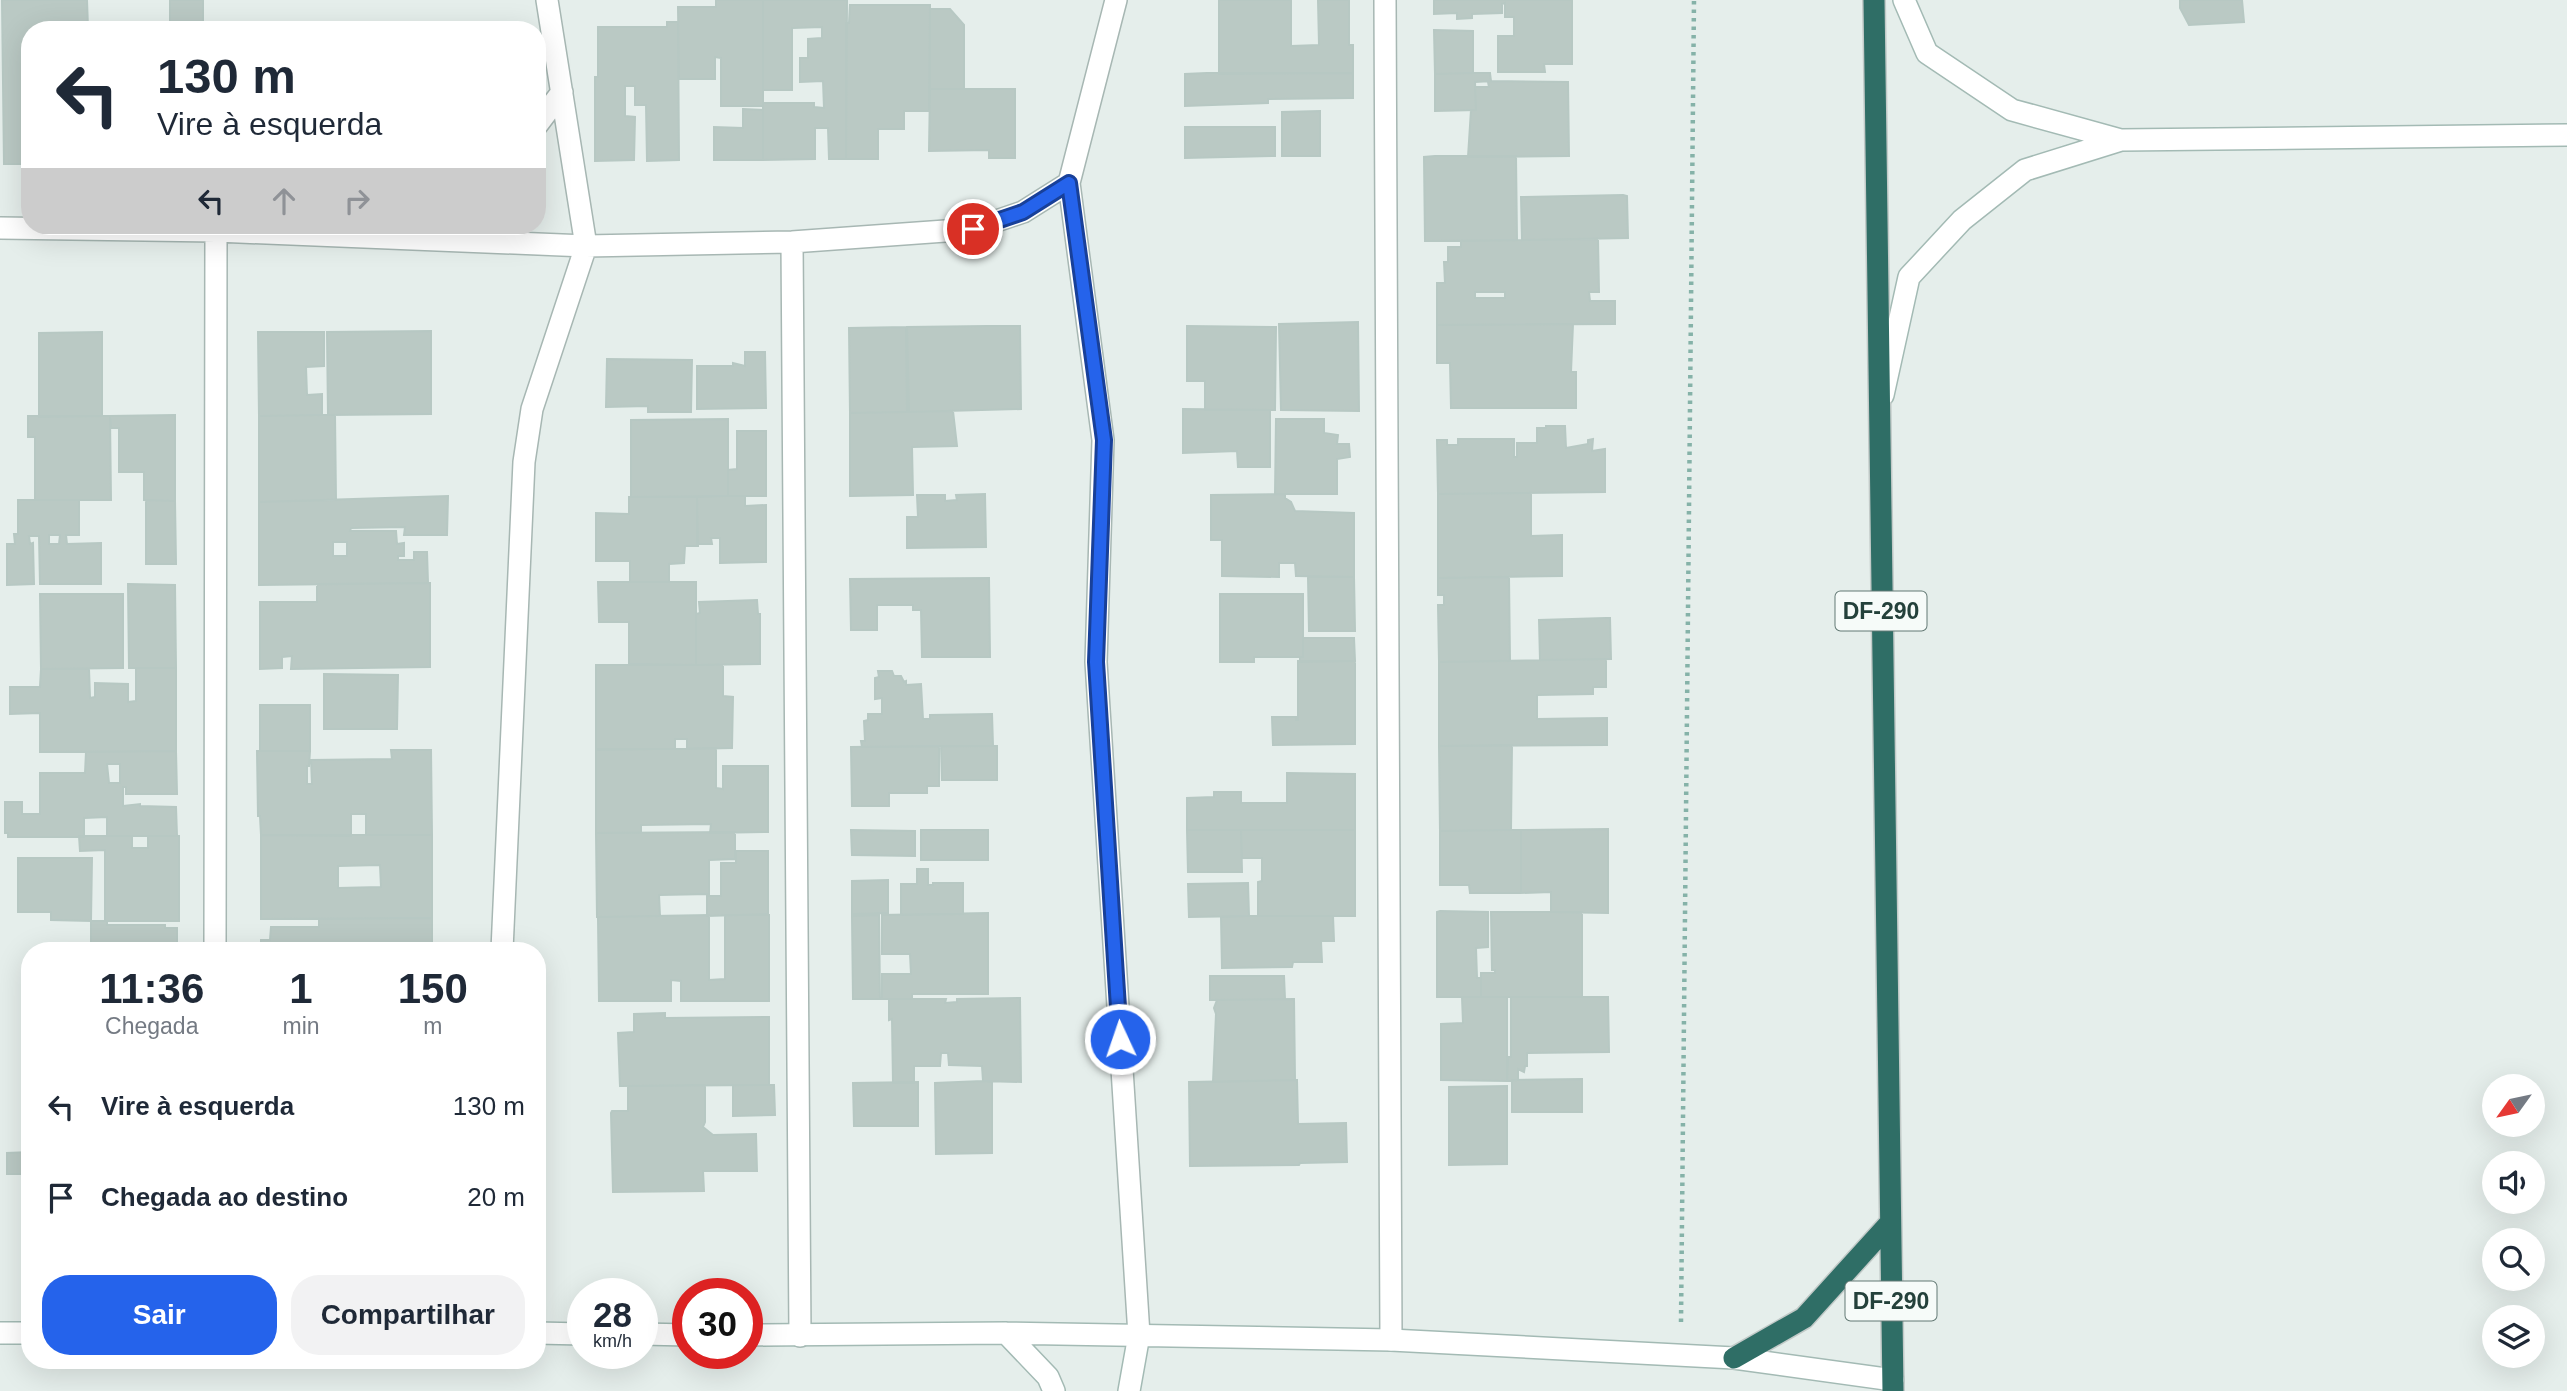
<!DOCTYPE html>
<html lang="pt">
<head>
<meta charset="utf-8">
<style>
	body { margin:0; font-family:Arial,sans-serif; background:#f2f2f3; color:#1f2937; height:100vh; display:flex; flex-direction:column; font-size:26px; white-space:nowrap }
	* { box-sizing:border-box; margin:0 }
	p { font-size:23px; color:#747a83 }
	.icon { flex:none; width:38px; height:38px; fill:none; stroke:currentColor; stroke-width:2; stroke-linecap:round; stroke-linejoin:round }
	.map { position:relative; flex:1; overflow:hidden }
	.details { position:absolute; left:21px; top:942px; width:525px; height:427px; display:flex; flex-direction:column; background:#fff; border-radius:28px; box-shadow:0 7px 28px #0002 }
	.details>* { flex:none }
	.guide { position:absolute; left:21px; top:21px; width:525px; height:214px; border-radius:28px; box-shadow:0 7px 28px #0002; background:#fff; color:#1f2937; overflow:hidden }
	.needle { width:46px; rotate:237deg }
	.fabs { position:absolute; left:2482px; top:1074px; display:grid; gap:14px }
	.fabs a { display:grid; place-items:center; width:63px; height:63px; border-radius:50%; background:#fff; box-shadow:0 7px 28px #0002; font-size:35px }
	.speed { position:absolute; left:567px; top:1278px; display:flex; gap:14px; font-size:35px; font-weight:700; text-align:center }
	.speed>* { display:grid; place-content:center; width:91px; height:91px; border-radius:50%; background:#fff; box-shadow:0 7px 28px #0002; line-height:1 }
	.speed small { font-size:18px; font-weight:400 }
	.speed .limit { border:10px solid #d22; background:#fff; color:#111 }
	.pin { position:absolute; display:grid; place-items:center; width:60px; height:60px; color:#fff; margin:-30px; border:4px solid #fff; border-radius:50%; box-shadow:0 2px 7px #0007 }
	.me { position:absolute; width:77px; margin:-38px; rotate:357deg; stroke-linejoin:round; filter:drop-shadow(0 0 5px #0008) }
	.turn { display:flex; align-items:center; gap:24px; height:147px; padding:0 21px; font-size:32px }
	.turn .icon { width:91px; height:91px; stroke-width:2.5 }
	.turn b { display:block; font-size:49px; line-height:60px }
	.lanes { display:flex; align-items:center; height:66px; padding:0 21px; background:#0003; justify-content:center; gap:35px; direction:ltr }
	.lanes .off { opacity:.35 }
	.eta { display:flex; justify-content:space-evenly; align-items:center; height:119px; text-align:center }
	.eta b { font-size:42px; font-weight:700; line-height:49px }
	.action { display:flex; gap:14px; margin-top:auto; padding:14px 21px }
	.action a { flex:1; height:80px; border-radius:28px; background:#2563eb; color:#fff; font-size:28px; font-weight:700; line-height:80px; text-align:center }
	.action a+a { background:#f2f2f3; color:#1f2937 }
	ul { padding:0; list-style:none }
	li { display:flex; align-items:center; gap:21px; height:91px; padding:0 21px }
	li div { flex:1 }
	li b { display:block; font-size:26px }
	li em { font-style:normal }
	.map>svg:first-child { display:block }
	.building { fill:#bac9c4; stroke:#b7c8c3; stroke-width:2; fill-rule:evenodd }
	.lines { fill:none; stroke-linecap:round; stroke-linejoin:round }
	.street-casing { stroke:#a7b7b3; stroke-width:24 }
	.secondary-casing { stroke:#a3bab4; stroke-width:24 }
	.highway-casing { stroke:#c2cac8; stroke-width:24 }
	.path { stroke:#85b2a8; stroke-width:4.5; stroke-dasharray:3.5 5; stroke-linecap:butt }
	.street { stroke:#fff; stroke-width:21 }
	.secondary { stroke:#fff; stroke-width:21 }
	.highway { stroke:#2f6e66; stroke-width:21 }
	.route-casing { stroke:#184099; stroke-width:18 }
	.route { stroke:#2563eb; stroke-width:12 }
	.labels { text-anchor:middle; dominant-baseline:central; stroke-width:5; stroke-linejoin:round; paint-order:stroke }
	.shield { fill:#f6fbf9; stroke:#637974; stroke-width:2 }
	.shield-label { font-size:23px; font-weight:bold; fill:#24413b }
</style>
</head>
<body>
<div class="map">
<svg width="2567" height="1391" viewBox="0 0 2567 1391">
	<rect width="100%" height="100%" fill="#e5eeeb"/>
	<!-- building -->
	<path class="building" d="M2 0H87L88 28 30 30V164H4Z
		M170 0H203V30H170Z
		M716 0H763V106H721V58L715 57V79H679L678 7H716Z
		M763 0H847L846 159H829L828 128H815V159L763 160V103H814V107L824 108 823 81 800 82V58H808V39L822 38V27L792 28V90H763Z
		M1219 0H1291V46L1319 45 1318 0H1349V45H1353V73L1219 74Z
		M1434 0H1572V64H1544L1545 72H1498V36H1514V17H1505V3L1502 4V13L1472 14V18L1457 19V13L1434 14Z
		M2180 0H2242L2244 22 2189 25 2180 8Z
		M850 5H930L929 111H904V129H878V159H846V23H849Z
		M930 9H950L964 25V89H930Z
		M667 22H678L679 160 647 161 646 105H635V86H625V116L635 117 634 160 595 161V77H598V27H667Z
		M101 26H164V30H101Z
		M379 27H426V30H379Z
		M256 28H338V30H256Z
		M1434 30 1473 31V73L1435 74Z
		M1207 73H1353V98L1268 99V103L1185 106V74Z
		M1473 73H1490L1491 81 1475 82 1476 110 1435 111V74Z
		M1491 81 1568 82 1569 156 1468 157 1471 110H1476L1475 87H1489L1488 82Z
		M930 89H1015V158H989V150L929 151Z
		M743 109 763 110V160H714V127L743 128Z
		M1320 111V156H1282V112Z
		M1185 127H1275V156L1185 158Z
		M1435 156H1516L1517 240 1425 241 1424 157Z
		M1623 195 1627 196 1628 238 1522 240 1521 197Z
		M1598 239 1599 292H1589L1590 301H1615V324L1437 325V283H1445L1444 262H1448V247H1461V241ZM1475 292H1505V298H1475Z
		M1358 322 1359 411 1281 410 1279 324Z
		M1573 324 1571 372H1576V408H1451L1450 363H1437V325Z
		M987 326H1020L1021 409 909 412 907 327Z
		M1187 326 1276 327 1275 410H1205V381H1187Z
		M906 327 907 412 850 413 849 328Z
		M431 331V414L328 415 327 332Z
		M102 332V416L39 417V333Z
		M258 332H324V366L306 367 307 395 322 394V415L259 416Z
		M745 352H765L766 408 697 409V366H733V363L745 366Z
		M607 359 692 360 691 412H648V406L606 407Z
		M1183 409 1270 410V467H1238L1237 451 1183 453Z
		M953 411 957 446 912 447 913 495 850 496V413Z
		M175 415V501L144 500V472H119V428H111L110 416Z
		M322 415H335L336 500 259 502V416Z
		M28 416H110L111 500H35V437H28Z
		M728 419V496L631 497V420Z
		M1276 419H1324V433L1338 435 1337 444H1349L1350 457 1337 459V494H1275Z
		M1546 426H1565L1566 448 1588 444V440L1593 439 1592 451 1605 449V492L1438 494 1437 440H1447V445H1458V439H1514V457H1517V443H1537V428H1546Z
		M737 431H766V496H728V470L737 469Z
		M1531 493V536L1562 535V576L1438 578V494Z
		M985 494 986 547 907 548V517H918L917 495H945V501L957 500 956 495Z
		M1285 494V498L1291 502 1295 511 1354 513V577L1296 576 1295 563H1279V577L1222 576V540H1211V495Z
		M448 496 447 535H404L405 527 351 528 350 531H396L397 544 404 543V556H398V560H414V552H427L428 583 259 585V502ZM333 542H347V556H333Z
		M728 496H745V506L766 505V562L720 563V538H711L712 544H697V497Z
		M629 497H697L698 546H685L684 563 669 564V582H630V561H596V513L629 514Z
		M18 500H79V535H66L67 544 101 543V584H40L39 536H29L30 544 33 543 34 584 7 585V544H15L14 534H18ZM49 535H60L59 544H49Z
		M146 500 175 501 176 564H146Z
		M1308 577H1354L1355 631H1309Z
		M1509 577 1510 661 1439 662 1438 605H1444V595H1438V578Z
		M989 578 990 657H922L921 610H913V605H877V630H851L850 579Z
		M598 582H696V665L629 664V622H599Z
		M430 583V667L291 669 292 656 282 657V668L260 669V602H317V584Z
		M128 584 175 585 176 668H129Z
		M40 594H123V668L41 669Z
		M1220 594H1303V657H1254V662H1220Z
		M757 600 758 614H760V664L696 665V614L700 613 699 602Z
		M1606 618H1610L1611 659 1540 660 1539 620Z
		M1303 638H1354L1355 661 1300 662V657H1303Z
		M1606 659V687H1593V694L1537 695V719L1607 718V745L1439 746V662Z
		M1298 661H1355V744L1273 745 1272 717H1296V720H1298Z
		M596 665H723V696L733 697 732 748 687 749V739H675V749H596Z
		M136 668H176V751L40 752V713L10 714V687H40L41 669H89L90 698 95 697V683L128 684V702L136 701Z
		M878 671H892L894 676H901L904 682 906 681V685L921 684 923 719H930V715L992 714 993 746 862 747 861 741H865L864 721 868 720V714H882V698L875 699V678L879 677Z
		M324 674 398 675 397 729H324Z
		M260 705H310V751H260Z
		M1512 745 1511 830 1440 831 1439 746Z
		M939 746V786H927V793H889V806H852L851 747Z
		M941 746H997V780H942Z
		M716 748V788L723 789V766H768V832L710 833 711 824 641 825V833H596V750Z
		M391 750H431L432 835H366V814H351V836L261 835 260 816H258L257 751H310L309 766H307V784H312L311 760 392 759Z
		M176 751 177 794H126V787H123V806L140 804V806L176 807 177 836H107V817L84 818V837H8V833H5V802H22V814H40V773H85L86 752ZM107 764H120V783H109Z
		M1287 773 1355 774V830H1187V798L1214 797V792H1241V803H1287Z
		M1608 829V913L1551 912V892L1521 893V830Z
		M851 830 915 831V856L852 855Z
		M921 830H988V860H921Z
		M1187 830H1241L1242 872H1188Z
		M1241 830H1355V916H1258V882L1262 881V858H1242Z
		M1511 830H1521V893H1470L1469 885H1440V831Z
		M735 832V859L709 860V894L659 895 660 916 597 917 596 833Z
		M261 835H432V918L261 919ZM380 865 381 887 338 888V866Z
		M79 836H132V848H148V836H179V921H105V850L80 851Z
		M736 851H768V914L707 916V896H721V863H736Z
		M18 858H92L91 921 51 920V912H18Z
		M917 869H928V885H933V883H963V914L901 915V884H917Z
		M888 880V913L852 914V881Z
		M1248 883 1249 916 1189 917 1188 884Z
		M1440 911 1488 912V947L1476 948 1477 978H1481V997H1437V912Z
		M1491 912H1582V997H1481V973H1495V970H1492Z
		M988 913V994H912V999H882V974H911L910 954H882V915Z
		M709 915V980L725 979V915H769V1001H681V981L671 980V1001H599L598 917Z
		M879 915 880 999H853L852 916Z
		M1249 916H1333L1334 941H1321L1322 962H1293L1292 967 1222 968 1221 917Z
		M432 918V950H261V940H270L271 927H319V919Z
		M91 921H107V925H165V928H177V950H91Z
		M1210 976H1284L1285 999 1210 1000Z
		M1462 997H1507V1081L1441 1080V1024L1463 1023Z
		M1511 997H1608L1609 1052 1527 1053V1066H1525L1524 1072 1518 1069V1080L1507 1081 1508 1057H1511Z
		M1020 998 1021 1082 983 1081 982 1066 949 1065 948 1053H941L940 1066H914V1083H893L892 1019 889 1020V999H946L945 1003 957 1002V999Z
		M1294 999 1295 1080 1213 1082 1216 1014 1214 1008 1217 1000Z
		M665 1013V1018L769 1017V1085L620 1086 618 1033 634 1032V1014Z
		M1582 1079V1112H1512V1080Z
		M1297 1080 1298 1124 1346 1123 1347 1162 1300 1163 1299 1165 1190 1166 1189 1082Z
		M983 1081 992 1082V1153L936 1154 935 1083Z
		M918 1082V1126H854L853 1083Z
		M705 1085V1122L703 1127 713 1135 756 1134 757 1171H703L704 1191 613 1192 611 1113 612 1111H628V1086Z
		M733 1085H774L775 1115 733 1116Z
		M1507 1086V1164L1449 1165V1087Z
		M30 1152V1174H7V1153Z"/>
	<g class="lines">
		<defs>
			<path id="street" d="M1116 0 1069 183 1103 440 1096 662 1139 1335
				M1385 0 1391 1340
				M537 125 562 92
				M0 228 216 231 586 246 792 242 973 229 1023 212 1069 183
				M792 242 800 1336
				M215 950 216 231
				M502 950 524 462 532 409 586 246 547 0"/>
			<path id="secondary" d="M1904 0 1927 53 2012 110 2121 140 2567 135
				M1883 395 1909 277 1962 220 2025 170 2121 140
				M0 1333H30
				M537 1333 583 1334
				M1006 1333 1048 1377 1054 1391
				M642 1334 688 1335
				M747 1335 1006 1333 1391 1340 1734 1358 1893 1380
				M1129 1391 1139 1335"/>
			<path id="highway" d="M1874 0 1893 1391
				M1734 1358 1804 1318 1890 1223"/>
		</defs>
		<!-- street casing -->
		<use href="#street" class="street-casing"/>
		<!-- secondary casing -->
		<use href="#secondary" class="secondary-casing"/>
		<!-- highway casing -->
		<use href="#highway" class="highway-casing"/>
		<!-- path -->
		<path class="path" d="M1681 1322 1694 0"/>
		<!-- street -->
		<use href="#street" class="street"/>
		<!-- secondary -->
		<use href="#secondary" class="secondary"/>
		<!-- highway -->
		<use href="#highway" class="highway"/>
	</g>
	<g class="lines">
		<defs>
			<path id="route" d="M973 229 1023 212 1069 183 1104 440 1096 662 1120 1039"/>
		</defs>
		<!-- route casing -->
		<use href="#route" class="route-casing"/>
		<!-- route -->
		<use href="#route" class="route"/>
	</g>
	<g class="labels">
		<!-- shield labels -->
		<g class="shield">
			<rect x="1835.5" y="591.5" width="91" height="39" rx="5"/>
			<rect x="1845.5" y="1281.5" width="91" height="39" rx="5"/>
		</g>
		<g class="shield-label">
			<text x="1881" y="611">DF-290</text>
			<text x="1891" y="1301">DF-290</text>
		</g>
	</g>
</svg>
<div class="fabs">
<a><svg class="needle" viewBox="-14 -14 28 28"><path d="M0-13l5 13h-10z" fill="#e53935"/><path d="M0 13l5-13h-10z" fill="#747a83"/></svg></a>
<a><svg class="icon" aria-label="sound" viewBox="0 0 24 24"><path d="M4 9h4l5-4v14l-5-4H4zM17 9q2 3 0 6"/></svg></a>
<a><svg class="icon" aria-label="search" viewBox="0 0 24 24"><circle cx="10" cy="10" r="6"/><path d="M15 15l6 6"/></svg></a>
<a><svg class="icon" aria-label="layers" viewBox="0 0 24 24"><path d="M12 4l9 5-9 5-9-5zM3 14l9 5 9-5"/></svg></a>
</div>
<div class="speed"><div>28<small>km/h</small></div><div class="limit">30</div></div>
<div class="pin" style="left:973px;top:229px;background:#d93025"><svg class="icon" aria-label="arrive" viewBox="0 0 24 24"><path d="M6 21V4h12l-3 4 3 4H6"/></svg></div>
<svg class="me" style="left:1120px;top:1039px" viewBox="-20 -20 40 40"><circle r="17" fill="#2563eb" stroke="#fff" stroke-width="3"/><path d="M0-11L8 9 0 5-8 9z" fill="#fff"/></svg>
<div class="guide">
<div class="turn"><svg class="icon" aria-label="left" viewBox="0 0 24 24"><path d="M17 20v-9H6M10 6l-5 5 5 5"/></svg><div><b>130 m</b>Vire à esquerda</div></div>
<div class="lanes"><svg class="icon" aria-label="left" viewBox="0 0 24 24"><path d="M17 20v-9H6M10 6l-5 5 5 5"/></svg><svg class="icon off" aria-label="ahead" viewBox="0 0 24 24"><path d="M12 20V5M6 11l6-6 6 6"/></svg><svg class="icon off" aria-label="right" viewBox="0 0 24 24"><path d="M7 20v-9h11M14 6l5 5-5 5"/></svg></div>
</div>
<section class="details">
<div class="eta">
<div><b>11:36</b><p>Chegada</p></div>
<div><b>1</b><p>min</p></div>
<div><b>150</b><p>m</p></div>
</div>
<ul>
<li><svg class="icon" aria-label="left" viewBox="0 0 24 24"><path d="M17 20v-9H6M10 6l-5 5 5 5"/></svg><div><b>Vire à esquerda</b></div><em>130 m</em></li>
<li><svg class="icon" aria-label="arrive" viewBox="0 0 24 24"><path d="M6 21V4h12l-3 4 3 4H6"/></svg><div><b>Chegada ao destino</b></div><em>20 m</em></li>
</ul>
<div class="action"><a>Sair</a><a>Compartilhar</a></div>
</section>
</div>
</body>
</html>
